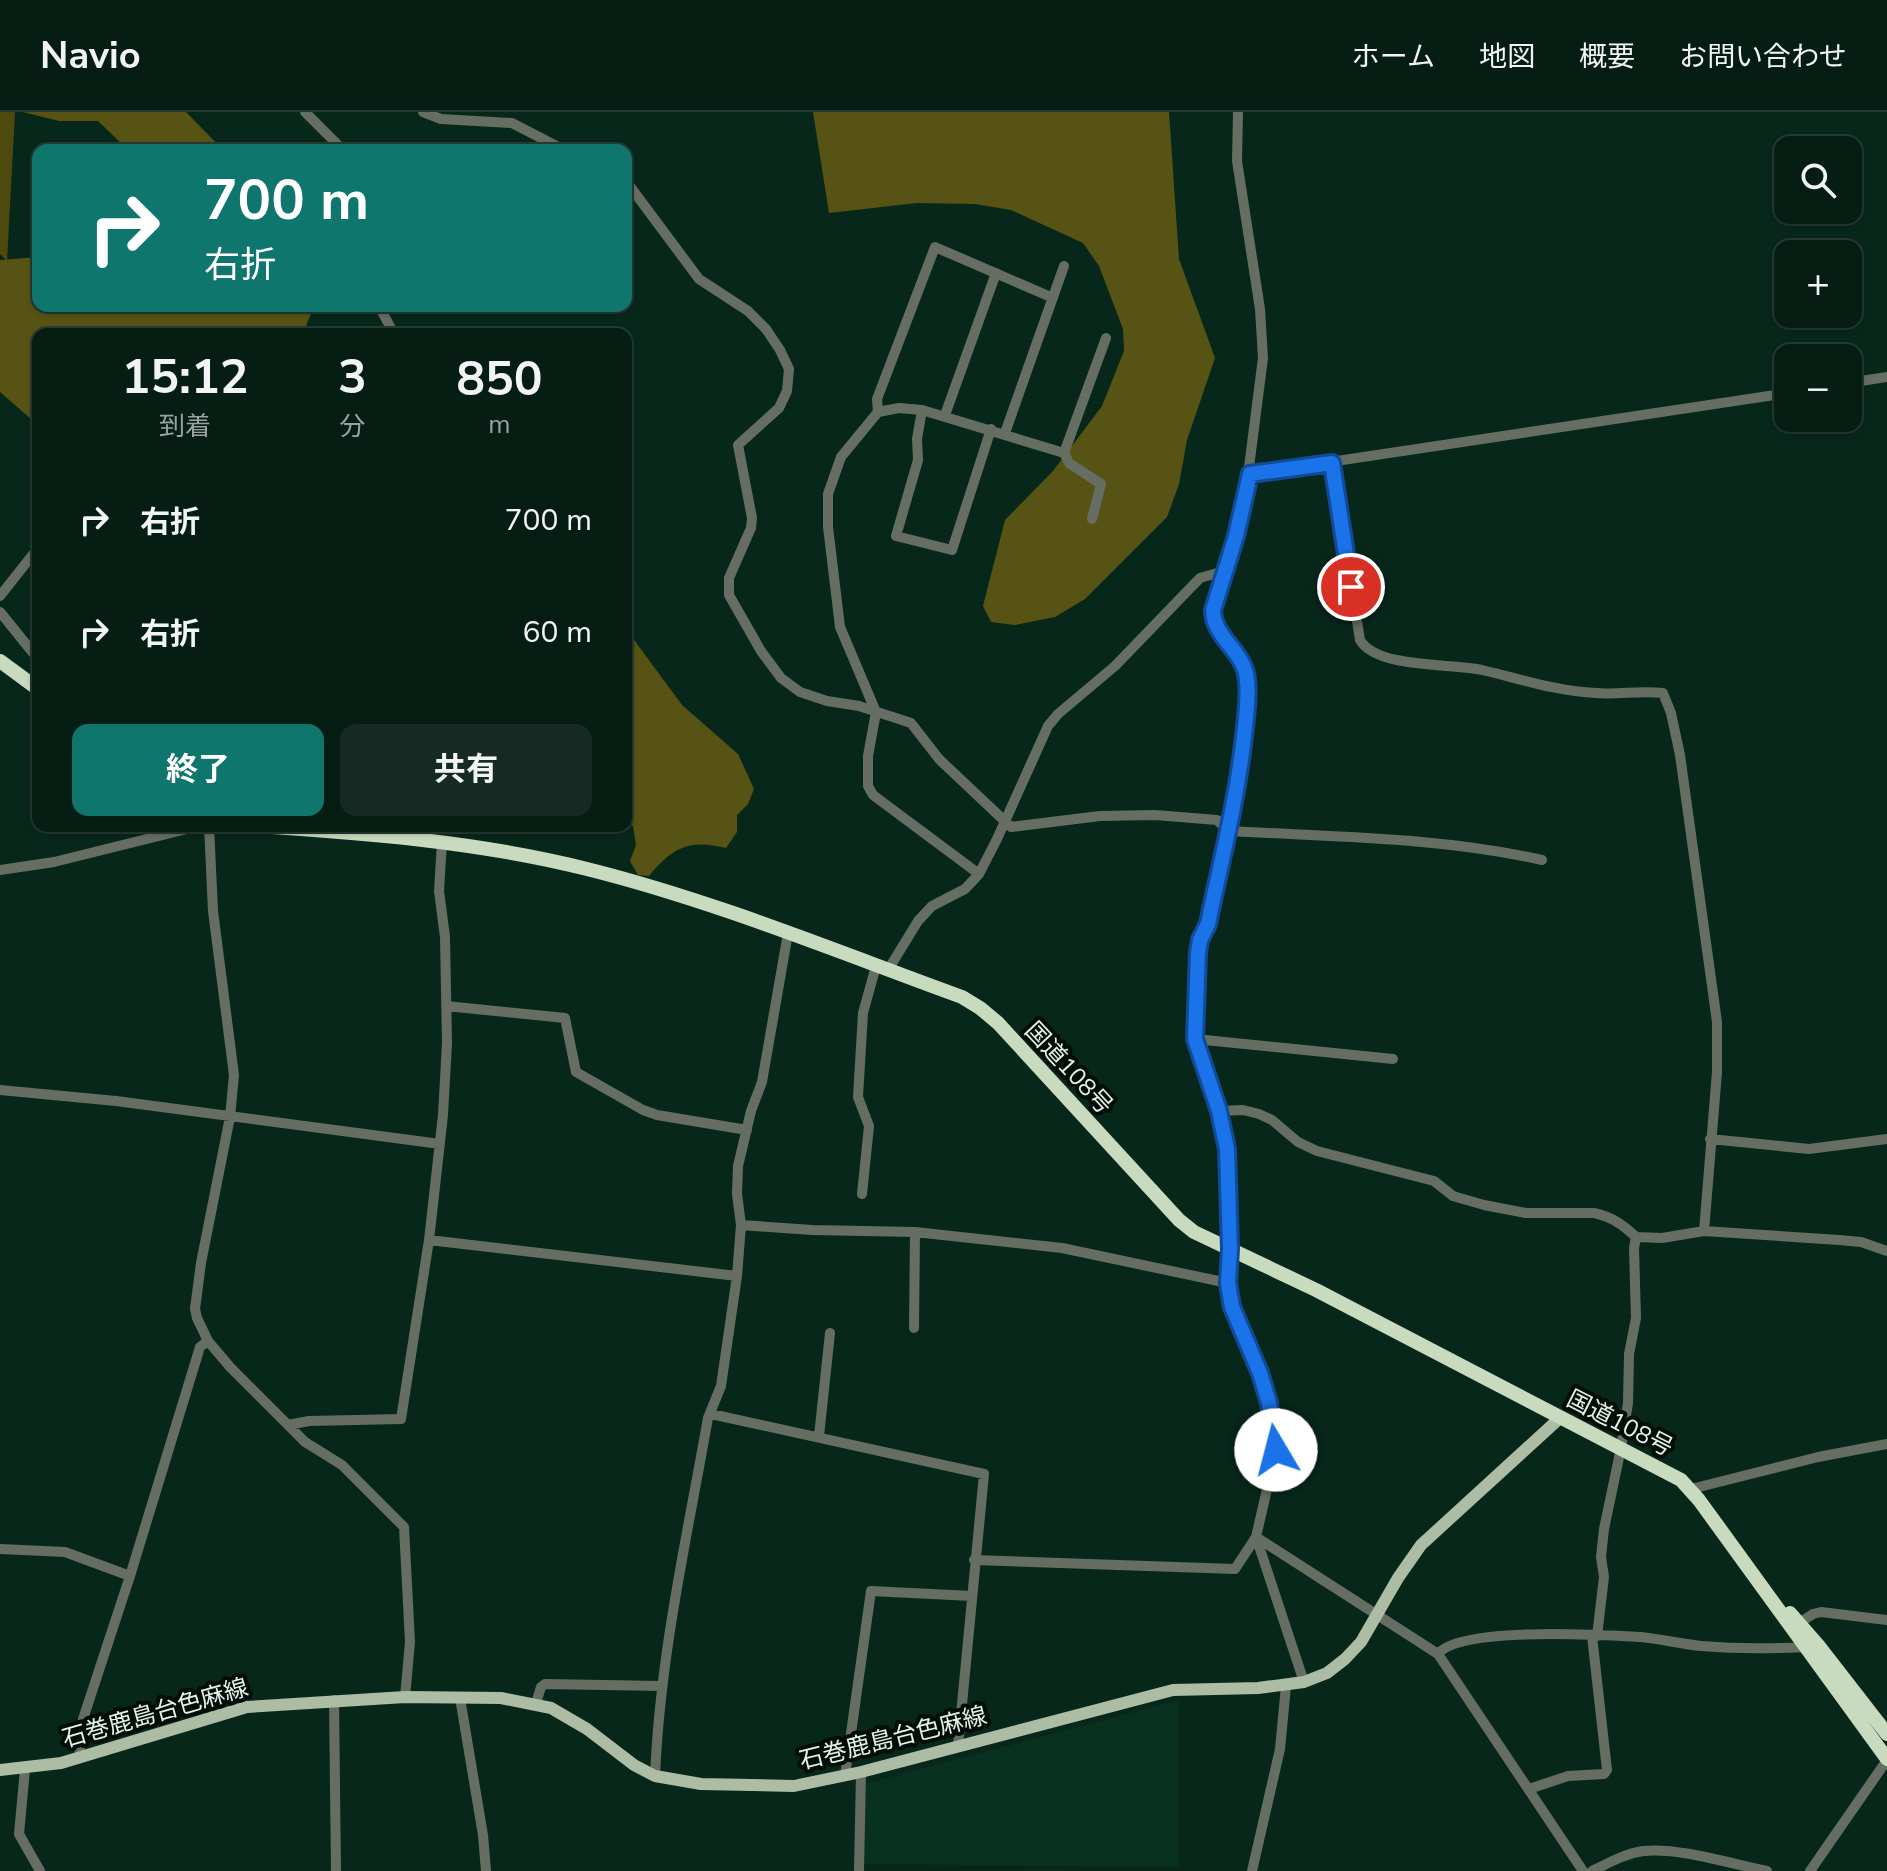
<!DOCTYPE html>
<html lang="ja">
<head>
<meta charset="utf-8">
<style>
	body { margin:0; font-family:"Nunito Sans","Noto Sans JP",sans-serif; background:#142a22; color:#f1f3f6; height:100vh; display:flex; flex-direction:column; font-size:30px; white-space:nowrap }
	* { box-sizing:border-box; margin:0 }
	p { font-size:26px; color:#98a2a0 }
	.icon { flex:none; width:44px; height:44px; fill:none; stroke:currentColor; stroke-width:2; stroke-linecap:round; stroke-linejoin:round }
	.map { position:relative; flex:1; overflow:hidden }
	.panel { position:absolute; left:32px; top:216px; width:600px; height:504px; display:flex; flex-direction:column; background:#061d14; border-radius:16px; box-shadow:0 2px 6px #0004,0 0 0 2px #273b34 }
	.panel>* { flex:none }
	.banner { position:absolute; left:32px; top:32px; width:600px; height:168px; border-radius:16px; box-shadow:0 2px 6px #0004,0 0 0 2px #273b34; background:#0f766e; color:#fff; overflow:hidden }
	.buttons { position:absolute; left:1774px; top:24px; display:grid; gap:16px }
	.buttons a { display:grid; place-items:center; width:88px; height:88px; border-radius:16px; background:#061d14; box-shadow:0 2px 6px #0004,0 0 0 2px #273b34; font-size:40px }
	.pin { position:absolute; display:grid; place-items:center; width:68px; height:68px; color:#fff; margin:-34px; border:4px solid #fff; border-radius:50%; box-shadow:0 2px 8px #0007 }
	.me { position:absolute; width:88px; margin:-44px; rotate:352deg; stroke-linejoin:round; filter:drop-shadow(0 0 6px #0008) }
	.turn { display:flex; align-items:center; gap:28px; height:168px; padding:0 40px; font-size:36px }
	.turn .icon { width:104px; height:104px; stroke-width:2.5 }
	.turn b { display:block; font-size:56px; line-height:68px }
	.eta { display:flex; justify-content:space-evenly; align-items:center; height:136px; text-align:center }
	.eta b { font-size:48px; font-weight:700; line-height:56px }
	.cta { display:flex; gap:16px; margin-top:auto; padding:16px 40px }
	.cta a { flex:1; height:92px; border-radius:16px; background:#0f766e; color:#fff; font-size:32px; font-weight:700; line-height:92px; text-align:center }
	.cta a+a { background:#142a22; color:#f1f3f6 }
	ul { padding:0; list-style:none }
	li { display:flex; align-items:center; gap:24px; height:112px; padding:0 40px }
	li div { flex:1 }
	li b { display:block; font-size:30px }
	li em { font-style:normal }
	header { display:flex; align-items:center; gap:48px; box-sizing:border-box; height:112px; padding:0 40px; background:#061d14; border-bottom:2px solid #273b34 }
	header strong { font-size:38px }
	nav { display:flex; gap:44px; margin-inline-start:auto; font-size:28px }
	.map>svg:first-child { display:block }
	.built { fill:#083122 }
	.green { fill:#4e4a0d }
	.forest { fill:#575315 }
	.lines { fill:none; stroke-linecap:round; stroke-linejoin:round }
	.minor { stroke:#666e63; stroke-width:10 }
	.major { stroke:#adbca5; stroke-width:12 }
	.highway { stroke:#c9dbbf; stroke-width:14 }
	.route-casing { stroke:#114b97; stroke-width:20 }
	.route { stroke:#1a73e8; stroke-width:14 }
	.labels { text-anchor:middle; dominant-baseline:central; stroke-width:8; stroke-linejoin:round; paint-order:stroke }
	.street-label { font-size:24px; fill:#e1f2e9; stroke:#030d08 }
</style>
</head>
<body>
<header>
<strong>Navio</strong>
<nav><a>ホーム</a><a>地図</a><a>概要</a><a>お問い合わせ</a></nav>
</header>
<div class="map">
<svg width="1887" height="1759" viewBox="0 0 1887 1759">
	<rect width="100%" height="100%" fill="#08271b"/>
	<!-- built -->
	<path class="built" d="M1179 1588V1755L863 1752 864 1672Z"/>
	<!-- green -->
	<path class="green" d="M0 0H15L7 149 0 142Z"/>
	<!-- forest -->
	<path class="forest" d="M23 0H186L223 38H128L98 9H59Z
		M813 0H1169L1179 147 1215 246 1187 328 1179 372 1167 405 1085 487 1055 505 1015 513 991 510 983 494 1005 408 1053 359 1102 294 1124 239 1123 217 1099 154 1083 131 1011 98 975 92 917 91 829 101Z
		M38 145V194H314L306 214 320 222H38V313L0 280V148Z
		M626 517 682 593 738 642 754 677 748 692 737 703V720L726 736C689 727 673 735 649 764L638 763 630 749 636 733 633 714 626 709Z"/>
	<g class="lines">
		<!-- minor -->
		<path class="minor" d="M305 0 343 38
			M423 0 441 7 512 11 564 38
			M1238 0 1237 49 1260 197 1263 246 1244 394 1213 498V509L1218 519 1238 542 1248 570 1241 656 1229 719 1208 812 1200 828 1198 841 1195 927 1219 999 1243 998 1259 1002 1272 1008 1298 1030 1317 1039 1434 1069 1453 1084 1484 1093 1526 1101H1594C1612 1105 1622 1112 1636 1125L1662 1126 1704 1119 1839 1128 1861 1130 1887 1139
			M626 69 699 167 748 199 766 217 780 238 789 257 787 279 779 296 738 333 752 406 751 416 729 466V483L761 539 781 566 800 580 827 589 859 594 911 611 939 647 1011 715 1100 704 1155 703 1217 708 1229 719C1332 725 1440 725 1542 748
			M379 194 394 222
			M1848 271 1887 265
			M922 298 917 327 918 348 896 424 952 438 991 317
			M878 300 877 287 935 135 1053 186
			M945 303 996 161
			M1005 321 1064 154
			M1064 341 1106 226
			M1332 351 1360 528C1377 557 1452 551 1482 558 1521 567 1555 579 1596 581 1618 583 1640 578 1663 581L1671 601 1680 643 1717 910V960L1704 1119
			M1250 362 1788 281
			M0 484 38 436
			M0 500 38 547
			M209 714 213 799 234 963 230 1005 201 1151 195 1197 197 1206 208 1229 230 1255 305 1330 342 1353 404 1415 410 1530 405 1585
			M0 758 54 750 199 714
			M979 762 873 683 868 674V644L876 600 840 515 828 415V382L841 345 878 300 899 296 922 298 1064 341 1069 351 1101 372 1092 407
			M888 858 918 809 932 794 965 777 979 762 997 727 1048 614 1058 602 1115 554 1200 466 1224 459
			M446 894 565 906 576 960 643 998 657 1003 747 1018
			M1195 927 1393 947
			M0 978 116 989 440 1032
			M1219 999 1227 1037 1230 1137 1228 1171 1232 1195 1260 1261 1274 1315 1276 1338 1256 1425 1438 1542 1583 1759
			M1710 1027 1809 1037 1887 1027
			M862 1082 869 1014 858 985 863 901 876 854
			M741 1113 812 1118 915 1120 1062 1136 1228 1171
			M429 1128 737 1164
			M914 1216 915 1120
			M711 1302 984 1362 958 1634
			M288 1313 309 1309 401 1307 429 1128 443 1003 447 931 445 825 439 779 442 730
			M819 1324 830 1221
			M1691 1377 1818 1345 1887 1332
			M1256 1425 1304 1570
			M0 1437 65 1440 130 1464
			M974 1448 1235 1457 1256 1425
			M1799 1511 1813 1502 1821 1500 1887 1508
			M1597 1524 1604 1465 1601 1445 1604 1417 1621 1336 1628 1291 1629 1242 1636 1206 1634 1136 1636 1125
			M1438 1542C1460 1514 1603 1523 1641 1525 1661 1527 1681 1532 1701 1534 1736 1537 1770 1537 1805 1535
			M460 1586 483 1723 486 1759
			M334 1588 336 1759
			M536 1591 541 1575 545 1572 661 1574
			M79 1647 83 1607 130 1464 200 1235 208 1229
			M25 1657 19 1722 40 1759
			M655 1664C660 1543 687 1425 708 1306L721 1274 737 1164 741 1113 737 1082 738 1054 751 999 762 970 788 821
			M845 1664 871 1479 972 1484
			M1529 1677 1568 1664 1604 1662 1607 1658 1592 1524
			M859 1759 861 1660
			M1252 1759 1280 1637 1286 1574
			M1592 1759C1609 1751 1626 1741 1644 1739 1678 1735 1732 1752 1767 1759
			M1810 1759 1887 1648"/>
		<!-- major -->
		<path class="major" d="M0 1658 61 1651 247 1595 405 1585 501 1586 551 1596 587 1617 634 1653 655 1664 701 1672 794 1674 861 1660 1173 1578 1258 1576 1304 1570 1327 1561 1345 1547 1361 1530 1398 1466 1421 1433 1561 1305"/>
		<!-- highway -->
		<path class="highway" d="M0 549 38 577
			M255 714C367 721 479 730 587 757 715 789 838 840 962 885L980 896 998 911 1179 1108 1194 1120 1316 1178 1681 1368 1699 1388 1887 1647
			M1790 1501 1818 1533 1887 1622"/>
	</g>
	<g class="lines">
		<defs>
			<path id="route" d="M1276 1338 1269 1291 1260 1261 1232 1195 1228 1171 1230 1137 1227 1037 1219 999 1195 927 1198 841 1200 828 1208 812C1221 749 1237 688 1244 624 1246 606 1249 586 1247 568 1245 539 1213 526 1213 498L1236 424 1250 362 1332 351 1351 475"/>
		</defs>
		<!-- route casing -->
		<use href="#route" class="route-casing"/>
		<!-- route -->
		<use href="#route" class="route"/>
	</g>
	<g class="labels">
		<!-- street labels -->
		<g class="street-label">
			<text transform="translate(1069 956) rotate(47)">国道108号</text>
			<text transform="translate(1620 1311) rotate(27)">国道108号</text>
			<text transform="translate(155 1601) rotate(-16)">石巻鹿島台色麻線</text>
			<text transform="translate(893 1626) rotate(-14)">石巻鹿島台色麻線</text>
		</g>
	</g>
</svg>
<div class="buttons">
<a><svg class="icon" aria-label="search" viewBox="0 0 24 24"><circle cx="10" cy="10" r="6"/><path d="M15 15l6 6"/></svg></a>
<a>+</a>
<a>−</a>
</div>
<div class="pin" style="left:1351px;top:475px;background:#d93025"><svg class="icon" aria-label="arrive" viewBox="0 0 24 24"><path d="M6 21V4h12l-3 4 3 4H6"/></svg></div>
<svg class="me" style="left:1276px;top:1338px" viewBox="-20 -20 40 40"><circle r="19" fill="#fff"/><path d="M0-13L10 11 0 6-10 11z" fill="#1a73e8"/></svg>
<div class="banner">
<div class="turn"><svg class="icon" aria-label="right" viewBox="0 0 24 24"><path d="M7 20v-9h11M14 6l5 5-5 5"/></svg><div><b>700 m</b>右折</div></div>
</div>
<section class="panel">
<div class="eta">
<div><b>15:12</b><p>到着</p></div>
<div><b>3</b><p>分</p></div>
<div><b>850</b><p>m</p></div>
</div>
<ul>
<li><svg class="icon" aria-label="right" viewBox="0 0 24 24"><path d="M7 20v-9h11M14 6l5 5-5 5"/></svg><div><b>右折</b></div><em>700 m</em></li>
<li><svg class="icon" aria-label="right" viewBox="0 0 24 24"><path d="M7 20v-9h11M14 6l5 5-5 5"/></svg><div><b>右折</b></div><em>60 m</em></li>
</ul>
<div class="cta"><a>終了</a><a>共有</a></div>
</section>
</div>
</body>
</html>
